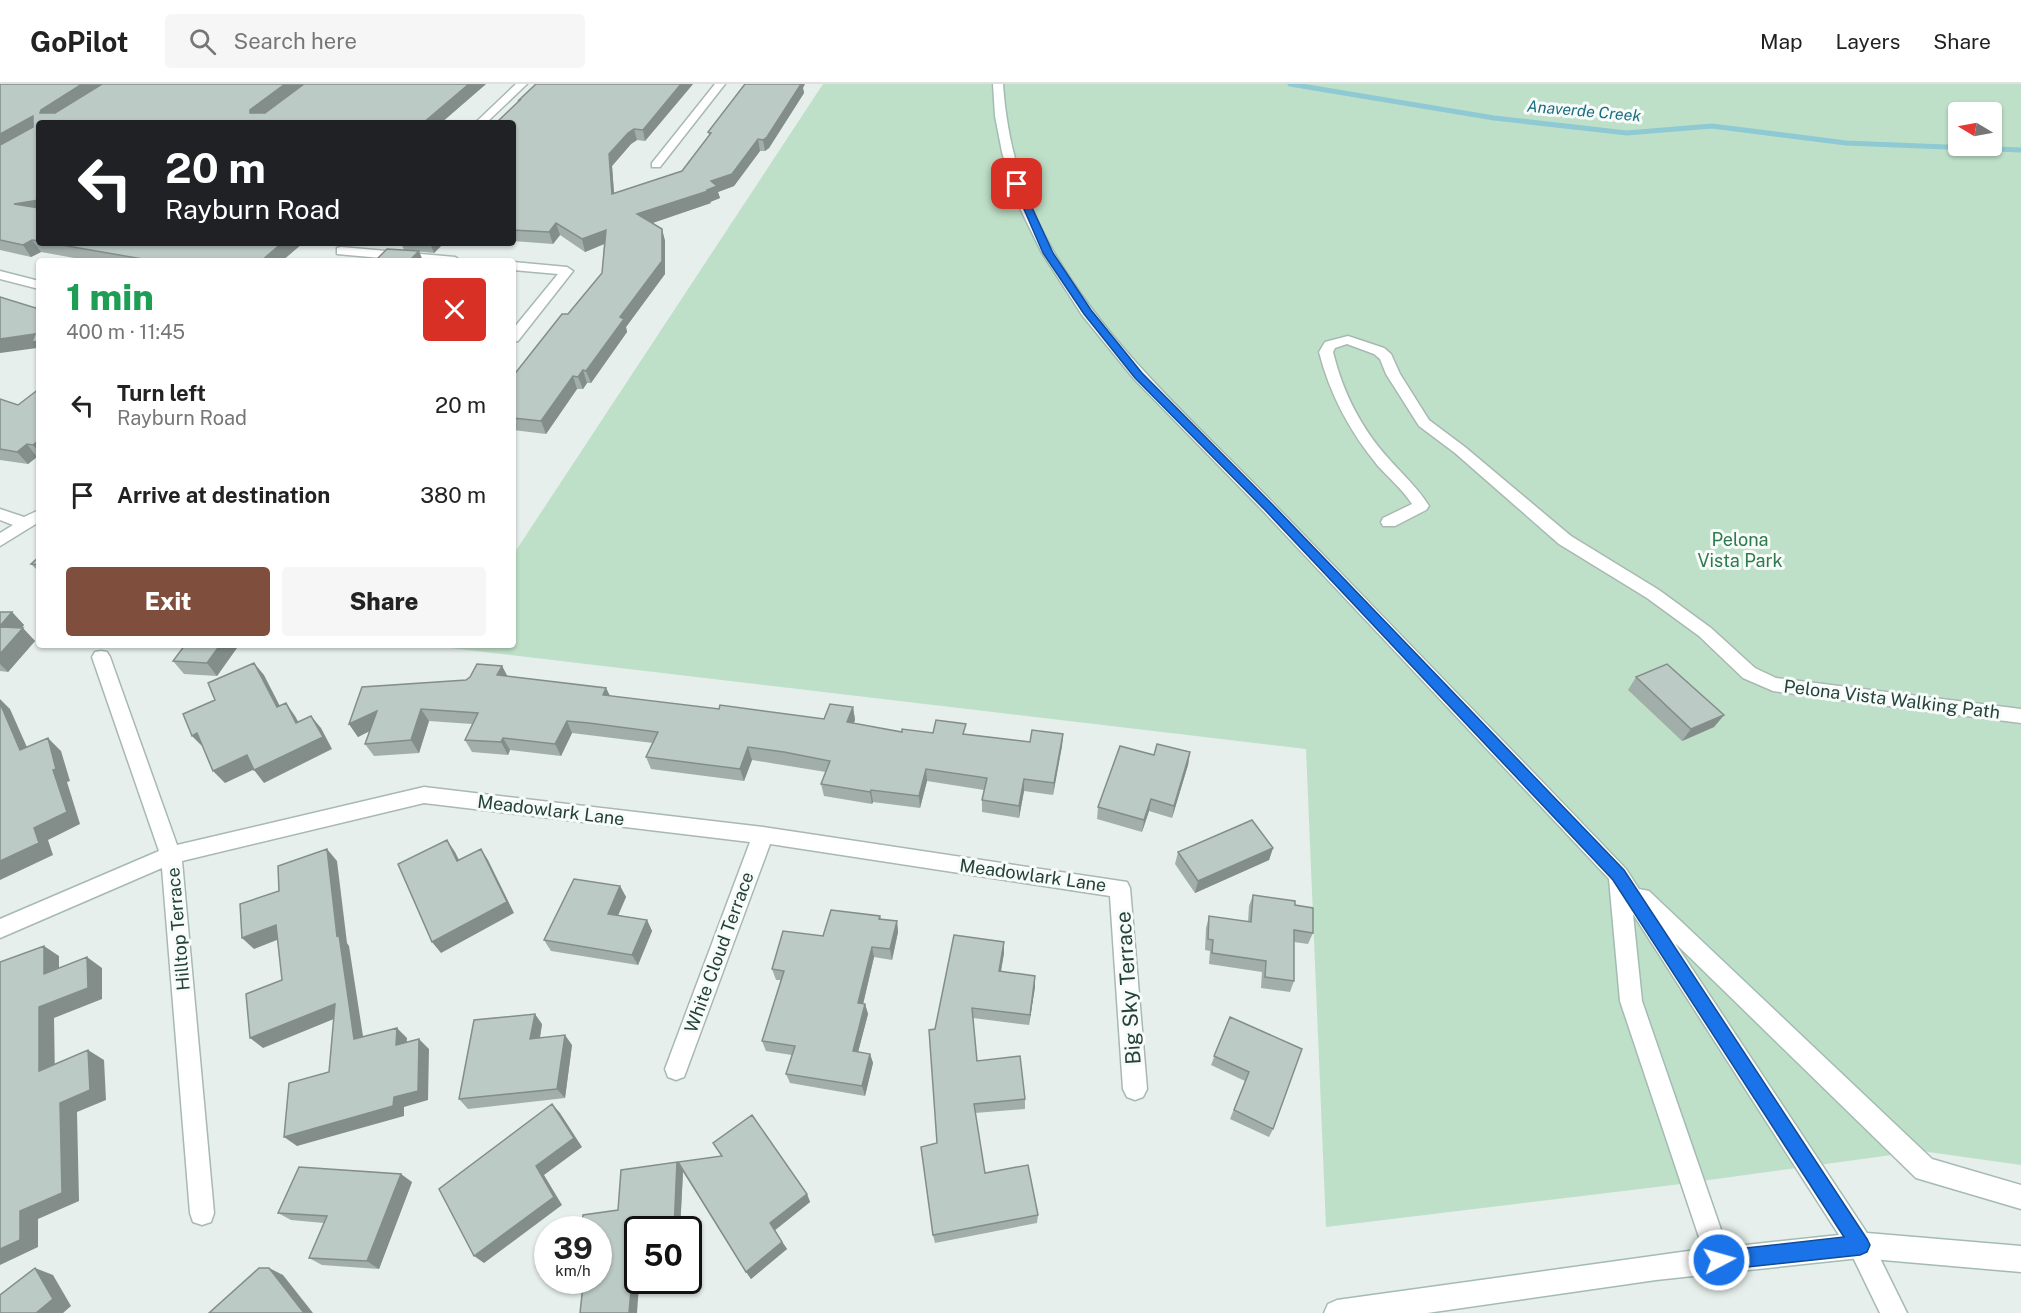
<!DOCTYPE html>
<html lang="en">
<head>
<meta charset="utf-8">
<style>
	body { margin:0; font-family:"Public Sans",sans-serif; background:#f6f6f6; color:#222; height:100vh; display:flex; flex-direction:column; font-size:22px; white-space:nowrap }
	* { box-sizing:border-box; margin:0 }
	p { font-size:20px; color:#767676 }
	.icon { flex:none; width:33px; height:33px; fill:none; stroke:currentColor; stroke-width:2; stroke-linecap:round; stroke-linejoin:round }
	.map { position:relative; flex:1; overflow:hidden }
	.panel { position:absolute; left:36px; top:174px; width:480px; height:390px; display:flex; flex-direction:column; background:#fff; border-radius:6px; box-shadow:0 2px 4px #0004 }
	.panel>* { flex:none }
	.hud { position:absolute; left:36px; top:36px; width:480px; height:126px; border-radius:6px; box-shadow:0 2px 4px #0004; background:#202124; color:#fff; overflow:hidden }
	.needle { width:39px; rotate:280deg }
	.fabs { position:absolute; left:1948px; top:18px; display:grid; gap:12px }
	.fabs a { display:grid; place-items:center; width:54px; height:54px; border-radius:6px; background:#fff; box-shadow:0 2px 4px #0004; font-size:30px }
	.speed { position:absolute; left:534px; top:1132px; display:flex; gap:12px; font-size:30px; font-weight:700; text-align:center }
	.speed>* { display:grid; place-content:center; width:78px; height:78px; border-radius:50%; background:#fff; box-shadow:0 2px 4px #0004; line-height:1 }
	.speed small { font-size:15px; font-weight:400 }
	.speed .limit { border:3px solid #111; border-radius:9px; background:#fff; color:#111 }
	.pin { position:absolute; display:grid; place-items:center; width:51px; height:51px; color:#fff; margin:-26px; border-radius:12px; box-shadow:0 3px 9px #0006 }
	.me { position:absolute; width:66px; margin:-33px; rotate:84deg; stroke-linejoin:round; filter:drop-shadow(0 0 4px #0008) }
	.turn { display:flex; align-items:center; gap:21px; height:126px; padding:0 30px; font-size:27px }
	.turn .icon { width:78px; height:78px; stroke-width:2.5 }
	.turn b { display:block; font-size:42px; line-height:51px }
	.round { display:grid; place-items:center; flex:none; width:63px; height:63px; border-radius:6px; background:#f6f6f6 }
	.headline { display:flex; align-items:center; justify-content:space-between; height:102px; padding:0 30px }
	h1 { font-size:36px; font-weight:800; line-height:45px; color:#1e9e55 }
	.button { display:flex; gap:12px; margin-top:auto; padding:12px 30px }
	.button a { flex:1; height:69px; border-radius:6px; background:#804e3d; color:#fff; font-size:24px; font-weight:800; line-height:69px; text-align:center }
	.button a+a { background:#f6f6f6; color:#222 }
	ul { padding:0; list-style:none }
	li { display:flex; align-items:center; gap:18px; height:90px; padding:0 30px }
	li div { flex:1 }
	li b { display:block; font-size:22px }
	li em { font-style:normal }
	header { display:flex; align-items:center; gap:36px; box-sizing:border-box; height:84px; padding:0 30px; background:#fff; border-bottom:2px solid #e0e0e0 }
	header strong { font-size:28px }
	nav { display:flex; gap:33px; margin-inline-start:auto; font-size:21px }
	.search { width:420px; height:54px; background:#f6f6f6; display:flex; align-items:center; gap:15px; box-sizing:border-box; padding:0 21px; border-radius:6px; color:#767676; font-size:22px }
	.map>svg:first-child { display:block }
	.green { fill:#bfe0c8; fill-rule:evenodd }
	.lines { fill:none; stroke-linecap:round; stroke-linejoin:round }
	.stream { stroke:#8ec9d4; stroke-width:5 }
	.street-casing { stroke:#a8b8b2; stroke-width:3 }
	.secondary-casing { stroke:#a4bbb3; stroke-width:3 }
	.street { fill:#fff; fill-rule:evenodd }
	.secondary { fill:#fff; fill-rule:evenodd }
	.wall { fill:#a1aea9 }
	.shaded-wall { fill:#838d89 }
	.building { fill:#bbcac4; stroke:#838d89; stroke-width:1.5 }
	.route { fill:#1a73e8; stroke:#114b97; stroke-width:1.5 }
	.labels { text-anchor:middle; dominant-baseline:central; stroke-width:6; stroke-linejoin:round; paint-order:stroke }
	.far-water-label { font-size:16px; font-style:italic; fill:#1c6f80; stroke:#f7fbf9 }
	.park-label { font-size:18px; fill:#2d7a4b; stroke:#f7fbf9 }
	.street-label { font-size:18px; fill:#24423a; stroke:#f7fbf9 }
	.near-street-label { font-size:21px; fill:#24423a; stroke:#f7fbf9 }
</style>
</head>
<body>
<header>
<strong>GoPilot</strong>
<div class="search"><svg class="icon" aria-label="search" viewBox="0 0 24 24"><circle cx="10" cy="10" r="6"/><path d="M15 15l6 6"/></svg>Search here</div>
<nav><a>Map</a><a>Layers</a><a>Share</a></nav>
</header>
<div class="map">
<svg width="2021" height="1229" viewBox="0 0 2021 1229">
	<rect width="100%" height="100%" fill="#e6efeb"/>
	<!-- green -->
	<path class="green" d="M823 0H2021V1081L1921 1067 1673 1101 1326 1143 1306 665 451 564 454 561H513V471ZM1959 28H1992V62H1959Z"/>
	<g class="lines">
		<!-- stream -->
		<path class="stream" d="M1290 0 1494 34 1627 49 1712 42 1846 59 2021 66"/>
		<defs>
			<path id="street" d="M516 0H527L486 39H475Z
				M715 0H725L660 83H652V79Z
				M341 163 455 173 461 177H414L337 170V164Z
				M513 178 567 183 573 187 518 257 513 258V245L558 190 513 186Z
				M0 187 39 197V205L0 195Z
				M1348 252 1384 264 1391 270 1400 290 1429 336 1465 363 1571 452 1659 506 1711 544 1755 584 1776 594 2021 625V639L1773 607 1743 594 1699 552 1647 514 1559 460 1455 369 1419 342 1386 290 1380 275 1374 270 1347 260 1335 264 1333 268C1343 309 1361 344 1389 375 1403 391 1418 404 1429 422L1426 426 1395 442H1383L1381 438 1383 434 1412 420C1403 406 1390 395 1378 382 1350 348 1330 311 1319 268L1325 258Z
				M0 425 24 433 39 426V438L0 462V449L13 441 0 436Z
				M101 567 107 568 110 573 177 761 424 703 763 743 1127 798 1130 804 1147 1005 1143 1013 1135 1016 1127 1013 1123 1005 1110 812 770 760 687 985 684 993 676 996 668 993 665 985 750 758 424 719 182 777 214 1129 211 1138 202 1141 193 1138 190 1129 162 784 0 854V835L159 767 92 573 95 568Z
				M1860 1148 1869 1152 1907 1229H1880L1847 1161 1851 1152Z"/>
			<path id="secondary" d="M993 0H1003C1007 60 1024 118 1055 170 1113 268 1199 342 1277 423 1394 544 1510 664 1626 785L1639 805 1649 807 1932 1075 2021 1101V1125L1916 1094 1675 859 1867 1149 2021 1162V1188L1860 1174 1656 1196 1427 1229H1324L1328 1220 1337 1216 1703 1165 1620 917 1609 795 1264 428 1134 295 1082 231 1042 169 1016 116 1002 68 995 32ZM1633 830 1839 1151 1727 1163 1642 917Z"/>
		</defs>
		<!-- street casing -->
		<use href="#street" class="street-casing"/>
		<!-- secondary casing -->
		<use href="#secondary" class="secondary-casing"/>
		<!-- street -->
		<use href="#street" class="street"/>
		<!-- secondary -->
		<use href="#secondary" class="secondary"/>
	</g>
	<!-- wall -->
	<path class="wall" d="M0 0H486L441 39H39V159H303L282 177H91L41 168 31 173 0 166Z
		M693 0 645 57 637 56 631 60 612 82 614 109 682 87 709 51 708 48 803 4 804 9 769 64 765 67H760L734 102 718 108 720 114 710 118 711 119 652 139 662 145 665 157V190L626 243 627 248 591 299H587L583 305H577L546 350 513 346V292L568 230 602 189 604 160 585 168 560 151 553 160 513 157V39L519 17V16Z
		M401 159H444L434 169 404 166Z
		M39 305V373H37L28 380 0 376V315L18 321Z
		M39 473V488L31 480Z
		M0 528H12L24 541 22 544 35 557 8 588 0 587Z
		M185 561H239L217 592 184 590 173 577Z
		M502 582 507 592 606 604 610 612 719 625 824 635 853 623 855 636 853 640 902 648 966 650 1030 658 1063 650 1062 662 1053 711 1024 707 1019 734 982 728V716L984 706 927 697 920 724 873 718 872 720 824 712 821 700 826 688 752 676 744 697 651 685 646 673 653 659 572 649 561 672 510 666 508 671 472 668 465 656 472 640 429 637 419 669 374 672 365 660 370 647 358 653 349 640Z
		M1636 593 1724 631 1714 643 1682 657 1628 606Z
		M1190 668 1188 681 1172 734 1149 727 1142 748 1097 735 1098 723 1154 671Z
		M1273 764 1269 776 1195 809 1175 780 1178 768Z
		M620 802 626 813 618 831 647 836 652 847 638 881 551 867 544 856Z
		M1253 811 1295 821 1313 849 1308 860 1294 858V897L1290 908 1261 904 1262 888 1209 880 1210 867 1205 866 1206 844 1209 832 1248 838 1249 822Z
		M880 832 881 835 897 837 898 848 892 876 874 873 863 920H865L868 930 858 968 870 970 873 979 865 1012 790 999 786 990 792 971 766 967 762 957 781 896H776L772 885 823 852Z
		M1004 858V869L1001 887 1035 903 1029 941 973 934 977 977 1025 1015V1025L975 1029 985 1089 1038 1131 1037 1139 935 1159 933 1151 937 1059 935 945Z
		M1230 933 1273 1045 1269 1053 1230 1035 1245 997 1211 981Z
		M542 940 540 954 572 961 565 1014 468 1025 459 1015Z
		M677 1078 807 1110 810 1118 775 1146 787 1165 751 1195 683 1088 680 1146H638V1197H666L582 1208 575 1202 618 1126Z
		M412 1098 379 1185 322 1181 309 1174 324 1139 291 1136 278 1129Z"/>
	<!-- shaded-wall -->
	<path class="shaded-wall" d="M82 0H106L48 37 40 29 41 26Z
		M285 0H305L256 37 250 29V26Z
		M469 0H486L441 39H423Z
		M681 0H693L645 57 643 46Z
		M798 0H805L803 4 804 9 769 64 765 67 763 56Z
		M33 32 39 41 0 65V50Z
		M634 45 637 56 631 60 612 82 615 122 612 110 609 70 628 49Z
		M758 55 760 67 734 102 718 108 720 114 710 118 711 119 641 143 637 130 711 97Z
		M39 116V129L14 120Z
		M556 139 560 151 553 160 549 148Z
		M662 145 665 157V190L626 243 627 248 591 299 586 287 620 233Z
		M606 146 609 158 585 168 582 155Z
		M32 156 41 168 31 173 23 161Z
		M282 159H303L282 177H261Z
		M430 159H444L434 169Z
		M419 167 423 177H409Z
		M35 250 39 255V267L37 264 0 269V255Z
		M583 286 587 299 583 305 578 293Z
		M573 292 577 305 546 350 541 337Z
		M39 356V368L33 361Z
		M27 360 37 373 28 380 17 368Z
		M12 528 24 541 12 556 0 544V542Z
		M23 544 35 557 8 588 0 580V570Z
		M220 561H239L217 592 207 579Z
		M254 579 264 591 287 636 277 623Z
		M502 582 509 595 497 591Z
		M606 604 612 616 603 611Z
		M0 615 10 625 34 679 20 666 0 619Z
		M286 619 295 632 306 652 296 639Z
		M853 623 855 636 849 651 847 638Z
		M421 625 429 637 419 669 411 656Z
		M377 627 385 639 358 653 349 640Z
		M1724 631 1714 643 1682 657 1691 645Z
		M311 632 321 644 332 665 264 699 254 686Z
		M567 637 572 649 561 672 555 660Z
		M197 649 204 664 192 652Z
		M1063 650 1062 662 1053 711 1054 699Z
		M48 654 61 667 70 697 67 698 80 740 48 756 53 771 0 796V777L53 686Z
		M503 654 510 666 508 671 501 658Z
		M748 663 752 676 744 697 740 685Z
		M1190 668 1188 681 1172 734 1174 722Z
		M247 671 257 684 225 699 213 687Z
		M926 685 927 697 920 724 919 712Z
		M1024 695V707L1019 734V722Z
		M871 706 873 718 872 720 870 708Z
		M1151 715 1149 727 1142 748 1144 736Z
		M447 756 455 768 465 788 457 777Z
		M1273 764 1269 776 1195 809 1198 797Z
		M327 765 337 777 347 859 349 862 365 965 354 955 337 852Z
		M481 765 488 776 514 829 441 869 432 858Z
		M620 802 626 813 614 841 608 830Z
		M647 836 652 847 638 881 632 871Z
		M897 837 898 848 892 876 890 865Z
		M276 841 287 852 254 865 242 854Z
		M1004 858V869L999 898V887Z
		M44 862 59 872V900L44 890Z
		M872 863 874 873 861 929 858 919Z
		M87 873 102 884V915L54 934 55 997 39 987V923Z
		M1035 892V903L1029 941 1030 931Z
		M335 920 346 930 263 964 250 954Z
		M865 920 868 930 856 976 853 967Z
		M535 930 542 940 538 965 530 955Z
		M397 944 407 954 406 971 396 961Z
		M565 951 572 961 565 1014 557 1005Z
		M419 955 429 965 428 1016 404 1023V1032L297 1062 284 1053 394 1013Z
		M88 966 104 976 106 1016 77 1028 79 1117 38 1135V1163L0 1181V1165L60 1019Z
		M870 970 873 979 865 1012 862 1002Z
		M552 1020 560 1029 582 1063 544 1091 562 1121 484 1179 474 1172 536 1082Z
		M677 1078 683 1087 680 1146H674Z
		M401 1090 412 1098 379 1185 367 1177Z
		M807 1110 810 1118 774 1147 770 1139Z
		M782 1158 787 1165 751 1195 746 1188Z
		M35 1184 53 1191 71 1222 63 1229H36Z
		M269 1184 283 1191 313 1229H304Z
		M632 1194 639 1201 637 1229H629Z"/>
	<!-- building -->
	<path class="building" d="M0 0H82L41 26 40 29H55L102 0H285L250 26V29H265L304 0H469L423 39H39V116L14 120 39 124V157L32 156 23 161 0 156V61L33 43V32L0 50Z
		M536 0H681L643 46 634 45 628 49 609 70 612 110 682 87 711 49 708 48 745 0H801L767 53 763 56 758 55 732 90 711 97 717 102 707 106 708 107 637 130 662 145V177L620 233 624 235 586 287 583 286 578 293 573 292 541 337 513 334V292L562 230H568L602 189 606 146 582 155 556 139 549 148 513 146V39H496L520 16H519Z
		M50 159H282L261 177H154Z
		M387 165 419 167 409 177H375Z
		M0 213 39 225V257L32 258 35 250 0 255Z
		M39 305V356L33 361 27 360 17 368 0 365V315L18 321Z
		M39 473V481L31 480Z
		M0 528H12L0 542Z
		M0 543 23 544 0 570Z
		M185 561H220L207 579 173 577Z
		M254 579 277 623 286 619 296 639 311 632 323 653 254 686 247 671 213 687 197 649 192 652 183 630 215 616 208 599Z
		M477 580 502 582 497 591 606 604 603 611 719 625 720 621 824 635 830 620 853 623 847 638 902 648V645L933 649 936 636 966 640 963 650 1030 658 1032 646 1063 650 1054 699 1024 695 1019 722 982 716 987 694 926 685 919 712 871 706 870 708 821 700 830 677 784 668 748 663 740 685 646 673 658 648 589 639 567 637 555 660 503 654 501 658 465 656 478 629 421 625 411 656 365 660 377 627 349 640 362 603 466 596 470 593Z
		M1667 580 1724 631 1691 645 1636 593Z
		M0 619 20 666 48 654 56 685 53 686 67 728 34 744 39 759 0 777Z
		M1157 660 1190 668 1174 722 1151 715 1144 736 1098 723 1120 662 1154 671Z
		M1252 736 1273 764 1198 797 1178 768Z
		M447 756 457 777 481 765 507 818 432 858 398 780Z
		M327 765 337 852 339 851 354 955 397 944 396 961 419 955 418 1007 394 1013 393 1022 284 1053 289 999 329 988 335 920 250 954 246 910 282 896 276 841 242 854 240 820 279 807 278 782Z
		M574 795 620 802 608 830 647 836 632 871 544 856Z
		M1253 811 1295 817V821L1313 824V849L1294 846V897L1265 893 1266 877 1212 869 1213 856 1208 855 1209 832 1251 838Z
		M831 826 880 832 879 835 897 837 890 865 872 863 858 919 865 920 853 967 870 970 862 1002 786 990 795 962 762 957 784 887 772 885 783 847 823 852Z
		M954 851 1004 858 999 887 1035 892 1030 931 972 924 977 977 1020 972 1025 1015 974 1020 985 1089 1028 1081 1038 1131 933 1151 921 1063 937 1059 929 946 935 945Z
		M44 862V890L87 873 88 904 39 923V987L88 966 90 1006 60 1019 62 1109 20 1127V1156L0 1165V878Z
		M535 930 530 955 565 951 557 1005 459 1015 474 936Z
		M1230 933 1302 965 1273 1045 1234 1026 1249 988 1214 972Z
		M552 1020 574 1054 536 1082 554 1113 474 1172 439 1105Z
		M752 1031 807 1110 770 1139 782 1158 746 1188 678 1078 722 1072 713 1059Z
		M677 1078 674 1146H638V1193L632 1194 629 1229H580L583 1201 575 1202V1197H598V1146H581L583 1131 618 1126 621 1086Z
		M299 1083 401 1090 367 1177 309 1174 327 1132 278 1129Z
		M35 1184 53 1215 36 1229H0V1211Z
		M259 1184H269L304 1229H209Z"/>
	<!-- route -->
	<path class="route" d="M1017 97 1021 100 1053 169 1091 226 1142 289 1273 421 1624 786 1867 1155 1870 1161 1867 1168 1860 1171 1719 1186 1712 1183 1710 1176 1712 1170 1719 1167 1844 1153 1613 796 1265 426 1135 294 1084 230 1043 169 1013 100Z"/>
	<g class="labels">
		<!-- far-water labels -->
		<g class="far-water-label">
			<text transform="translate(1584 27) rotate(5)">Anaverde Creek</text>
		</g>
		<!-- park labels -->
		<g class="park-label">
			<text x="1740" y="455">Pelona<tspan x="1740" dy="21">Vista Park</tspan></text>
		</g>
		<!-- street labels -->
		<g class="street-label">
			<text transform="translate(1892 615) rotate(7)">Pelona Vista Walking Path</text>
			<text transform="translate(551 726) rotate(7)">Meadowlark Lane</text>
			<text transform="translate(1033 791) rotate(8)">Meadowlark Lane</text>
			<text transform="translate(178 845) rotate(-95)">Hilltop Terrace</text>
			<text transform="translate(719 868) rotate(-70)">White Cloud Terrace</text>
		</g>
		<!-- near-street labels -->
		<g class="near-street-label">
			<text transform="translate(1128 904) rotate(-94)">Big Sky Terrace</text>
		</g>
	</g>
</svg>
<div class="fabs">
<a><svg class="needle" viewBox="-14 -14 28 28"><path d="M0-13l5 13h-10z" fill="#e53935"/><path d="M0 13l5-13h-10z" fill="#767676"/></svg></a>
</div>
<div class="speed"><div>39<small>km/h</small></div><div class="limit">50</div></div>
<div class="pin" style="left:1017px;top:100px;background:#d93025"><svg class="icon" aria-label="arrive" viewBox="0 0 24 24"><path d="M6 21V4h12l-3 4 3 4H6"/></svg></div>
<svg class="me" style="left:1719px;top:1176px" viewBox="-20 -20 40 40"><circle r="17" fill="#1a73e8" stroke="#fff" stroke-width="3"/><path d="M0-11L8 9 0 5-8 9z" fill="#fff"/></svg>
<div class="hud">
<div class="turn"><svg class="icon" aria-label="left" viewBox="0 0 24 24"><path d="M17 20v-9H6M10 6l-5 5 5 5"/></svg><div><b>20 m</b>Rayburn Road</div></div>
</div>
<section class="panel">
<div class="headline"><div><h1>1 min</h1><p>400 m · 11:45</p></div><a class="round" style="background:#d93025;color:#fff"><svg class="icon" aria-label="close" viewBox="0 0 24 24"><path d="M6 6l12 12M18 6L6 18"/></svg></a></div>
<ul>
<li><svg class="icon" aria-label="left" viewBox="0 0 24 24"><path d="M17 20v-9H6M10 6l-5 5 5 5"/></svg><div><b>Turn left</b><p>Rayburn Road</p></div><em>20 m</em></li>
<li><svg class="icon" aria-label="arrive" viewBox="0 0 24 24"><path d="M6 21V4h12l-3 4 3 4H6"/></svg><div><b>Arrive at destination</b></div><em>380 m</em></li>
</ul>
<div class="button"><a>Exit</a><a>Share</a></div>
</section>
</div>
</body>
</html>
